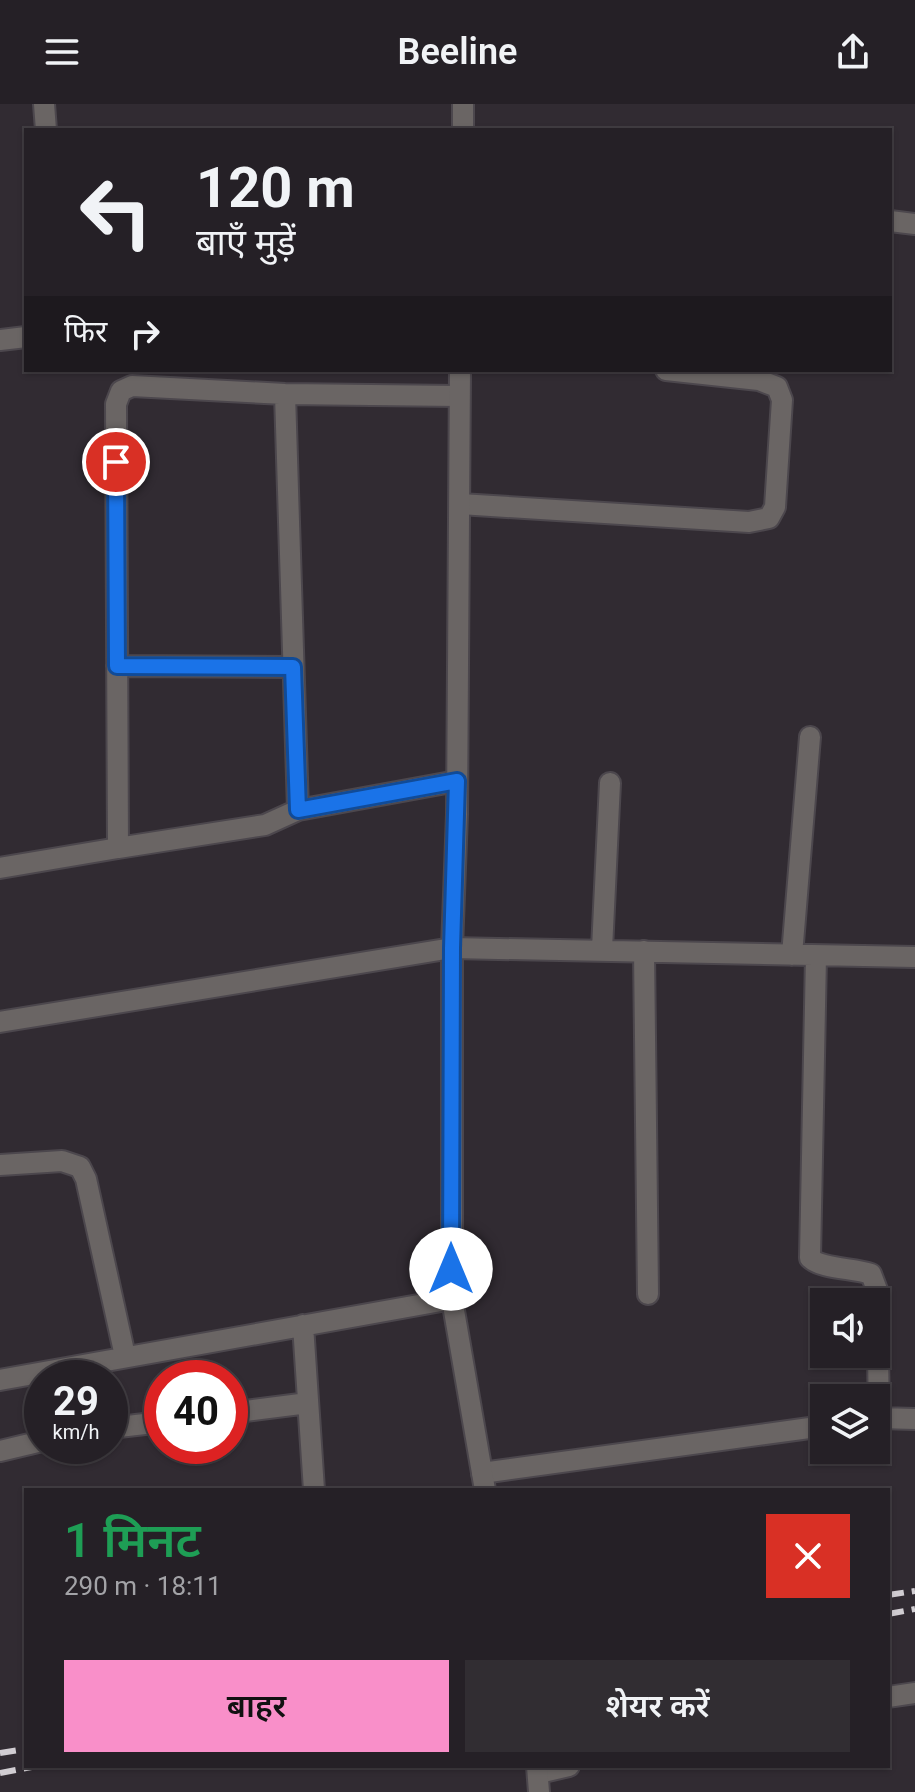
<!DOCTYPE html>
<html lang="hi">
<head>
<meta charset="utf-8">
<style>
	body { margin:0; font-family:Roboto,"Noto Sans Devanagari",sans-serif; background:#312d32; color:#f1f3f6; height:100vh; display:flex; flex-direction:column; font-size:30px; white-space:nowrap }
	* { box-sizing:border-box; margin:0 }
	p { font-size:26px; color:#a3a3a7 }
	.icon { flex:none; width:44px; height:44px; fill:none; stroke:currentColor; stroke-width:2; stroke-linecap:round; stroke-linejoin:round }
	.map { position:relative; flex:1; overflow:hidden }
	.drawer { position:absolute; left:24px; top:1384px; width:866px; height:280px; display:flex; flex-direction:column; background:#252026; border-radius:0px; box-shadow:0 2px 6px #0004,0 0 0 2px #423e43 }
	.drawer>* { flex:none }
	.top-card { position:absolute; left:24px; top:24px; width:868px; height:244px; border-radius:0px; box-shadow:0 2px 6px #0004,0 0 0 2px #423e43; background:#252026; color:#f1f3f6; overflow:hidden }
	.buttons { position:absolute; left:810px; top:1184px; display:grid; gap:16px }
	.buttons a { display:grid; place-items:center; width:80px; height:80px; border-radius:0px; background:#252026; box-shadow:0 2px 6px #0004,0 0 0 2px #423e43; font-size:40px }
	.speed { position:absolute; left:24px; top:1256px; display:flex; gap:16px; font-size:40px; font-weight:700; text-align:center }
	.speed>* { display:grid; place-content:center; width:104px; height:104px; border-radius:50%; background:#252026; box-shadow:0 2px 6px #0004,0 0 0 2px #423e43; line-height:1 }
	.speed small { font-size:20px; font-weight:400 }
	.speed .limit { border:12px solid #d22; background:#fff; color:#111 }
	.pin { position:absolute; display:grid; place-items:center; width:68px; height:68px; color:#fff; margin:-34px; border:4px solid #fff; border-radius:50%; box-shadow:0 2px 8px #0007 }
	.me { position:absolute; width:88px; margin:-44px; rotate:0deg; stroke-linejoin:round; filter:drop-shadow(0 0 6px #0008) }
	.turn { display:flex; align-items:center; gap:28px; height:168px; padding:0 40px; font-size:36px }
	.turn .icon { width:104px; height:104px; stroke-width:2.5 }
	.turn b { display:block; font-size:56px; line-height:68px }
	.then { display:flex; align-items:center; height:76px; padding:0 40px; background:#0003; gap:16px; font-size:30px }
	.round { display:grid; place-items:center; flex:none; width:84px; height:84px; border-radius:0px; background:#312d32 }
	.summary { display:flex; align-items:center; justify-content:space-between; height:136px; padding:0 40px }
	h1 { font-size:48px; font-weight:600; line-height:60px; color:#1e9e55 }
	.button { display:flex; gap:16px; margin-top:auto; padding:16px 40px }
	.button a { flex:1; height:92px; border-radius:0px; background:#f98fc9; color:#111; font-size:32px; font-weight:600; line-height:92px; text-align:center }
	.button a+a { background:#312d32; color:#f1f3f6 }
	header { display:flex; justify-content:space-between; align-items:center; height:104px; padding:0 40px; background:#252026; font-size:36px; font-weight:600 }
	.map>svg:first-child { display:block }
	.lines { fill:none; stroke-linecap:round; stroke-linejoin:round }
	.minor-casing { stroke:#4c474d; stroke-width:24 }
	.tertiary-casing { stroke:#4c474d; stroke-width:24 }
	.minor { stroke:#6a6564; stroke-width:20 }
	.tertiary { stroke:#6a6564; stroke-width:20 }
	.rail { stroke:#d1cdd2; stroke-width:6; stroke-dasharray:16 8; stroke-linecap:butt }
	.route-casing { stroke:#114b97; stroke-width:20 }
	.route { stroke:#1a73e8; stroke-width:14 }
</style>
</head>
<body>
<header><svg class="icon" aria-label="menu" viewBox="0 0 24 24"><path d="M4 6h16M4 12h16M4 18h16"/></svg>Beeline<svg class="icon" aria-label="share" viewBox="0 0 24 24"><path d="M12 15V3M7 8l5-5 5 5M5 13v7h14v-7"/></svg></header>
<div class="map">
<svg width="915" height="1688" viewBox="0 0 915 1688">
	<rect width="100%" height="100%" fill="#312b32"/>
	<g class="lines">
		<defs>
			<path id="minor" d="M44 0 46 26
				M890 117 915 120
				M0 236 26 233
				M460 400 749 418 769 414 775 403 782 296 777 283 759 276 666 266
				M117 562 293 563
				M298 706 457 677
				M118 744 265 721 298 706 285 290
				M0 764 118 744 116 300 121 287 132 282 285 290 458 292
				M602 845 610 679
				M644 847 648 1190
				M792 851 810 633
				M816 852 810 1154C821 1165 854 1164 871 1170L877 1186 879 1314H876
				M0 918 452 844 915 853
				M0 1061 62 1057 80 1063 86 1075 125 1252
				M303 1221 314 1386
				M0 1276 452 1195
				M230 1309 308 1299
				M879 1314 915 1315
				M110 1324 162 1318
				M0 1347 42 1337
				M482 1369 824 1322
				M888 1593 915 1589
				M539 1669 569 1662"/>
			<path id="tertiary" d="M463 26V0
				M460 266 457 710 452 844V1195L485 1386
				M537 1662 539 1688"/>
		</defs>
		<!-- minor casing -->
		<use href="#minor" class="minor-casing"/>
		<!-- tertiary casing -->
		<use href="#tertiary" class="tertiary-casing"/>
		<!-- minor -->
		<use href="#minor" class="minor"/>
		<!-- tertiary -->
		<use href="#tertiary" class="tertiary"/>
		<!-- rail -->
		<path class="rail" d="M888 1491 915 1487
			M888 1510 915 1505
			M0 1649 26 1645
			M0 1669 37 1662"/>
	</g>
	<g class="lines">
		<defs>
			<path id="route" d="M116 358 117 562 293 563 298 706 457 677 452 844 451 1165"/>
		</defs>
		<!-- route casing -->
		<use href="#route" class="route-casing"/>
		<!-- route -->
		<use href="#route" class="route"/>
	</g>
</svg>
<div class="buttons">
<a><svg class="icon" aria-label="sound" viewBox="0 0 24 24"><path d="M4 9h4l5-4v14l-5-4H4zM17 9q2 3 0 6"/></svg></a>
<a><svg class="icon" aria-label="layers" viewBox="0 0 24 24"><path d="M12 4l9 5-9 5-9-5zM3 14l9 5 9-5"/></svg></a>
</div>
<div class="speed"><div>29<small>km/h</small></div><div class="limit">40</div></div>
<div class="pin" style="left:116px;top:358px;background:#d93025"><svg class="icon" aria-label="arrive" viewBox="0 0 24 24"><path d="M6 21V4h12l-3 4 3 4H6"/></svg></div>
<svg class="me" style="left:451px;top:1165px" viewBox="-20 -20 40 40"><circle r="19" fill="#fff"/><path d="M0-13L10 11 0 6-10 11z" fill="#1a73e8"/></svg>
<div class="top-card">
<div class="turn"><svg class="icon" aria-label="left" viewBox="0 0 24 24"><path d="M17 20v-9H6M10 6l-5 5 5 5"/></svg><div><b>120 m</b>बाएँ मुड़ें</div></div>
<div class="then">फिर<svg class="icon" aria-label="right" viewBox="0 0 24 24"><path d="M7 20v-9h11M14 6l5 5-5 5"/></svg></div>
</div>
<section class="drawer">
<div class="summary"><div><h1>1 मिनट</h1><p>290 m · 18:11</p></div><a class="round" style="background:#d93025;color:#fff"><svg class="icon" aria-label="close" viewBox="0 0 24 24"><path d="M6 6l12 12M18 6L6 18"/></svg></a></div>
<div class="button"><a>बाहर</a><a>शेयर करें</a></div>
</section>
</div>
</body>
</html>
